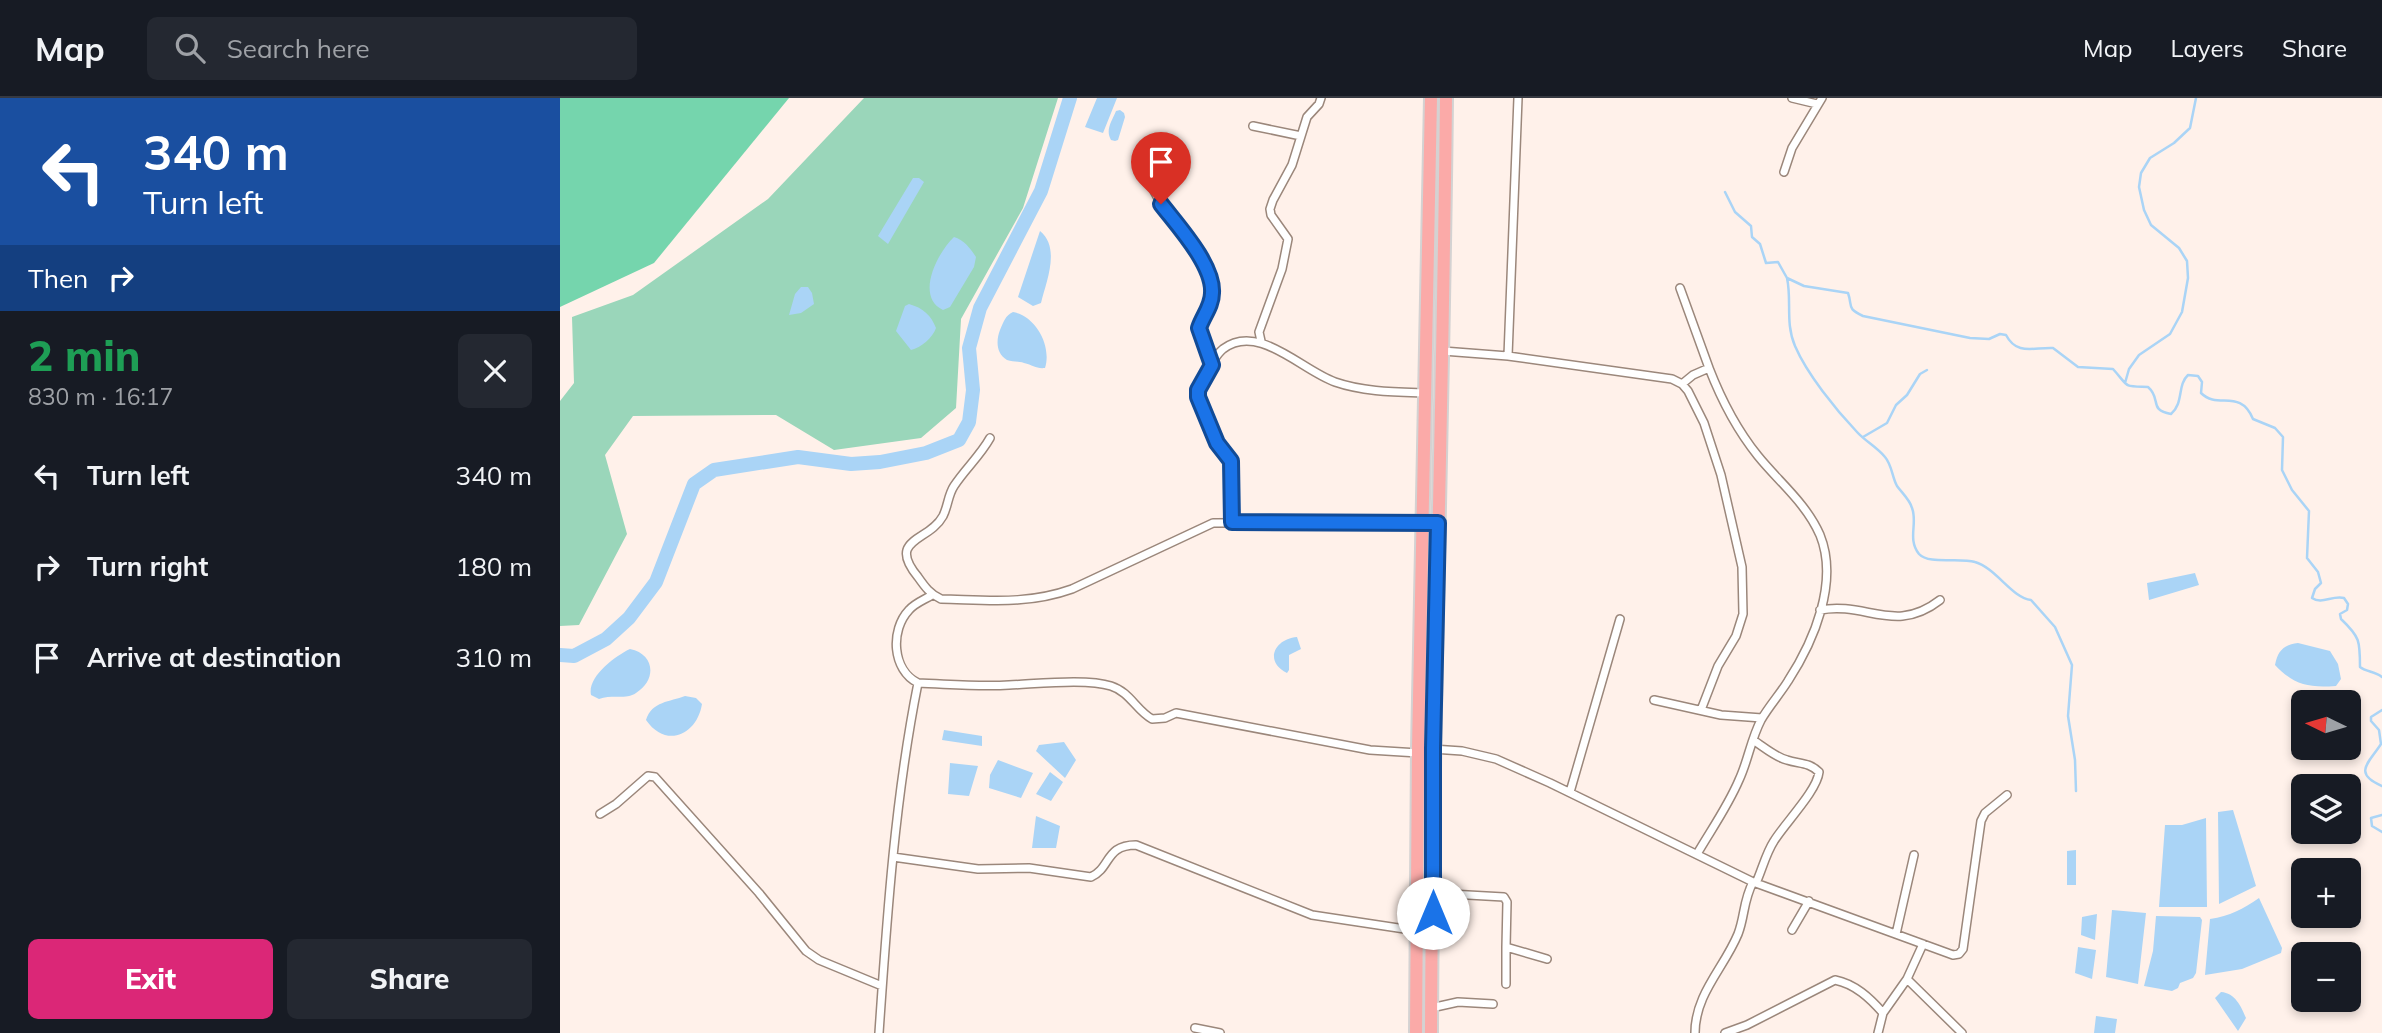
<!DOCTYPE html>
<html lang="en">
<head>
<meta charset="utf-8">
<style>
	body { margin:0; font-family:Mulish,sans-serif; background:#242831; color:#f1f3f6; height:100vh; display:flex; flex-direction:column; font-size:26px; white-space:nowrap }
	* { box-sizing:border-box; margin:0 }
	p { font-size:23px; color:#9ea1a6 }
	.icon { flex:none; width:38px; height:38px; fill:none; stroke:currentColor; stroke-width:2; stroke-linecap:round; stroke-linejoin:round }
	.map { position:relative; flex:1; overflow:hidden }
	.panel { display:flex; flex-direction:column; background:#171b24; width:560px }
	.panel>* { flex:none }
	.top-card { background:#1a4fa0; color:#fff; overflow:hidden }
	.needle { width:46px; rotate:275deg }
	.fabs { position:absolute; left:1731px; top:592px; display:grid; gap:14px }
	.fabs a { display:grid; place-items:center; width:70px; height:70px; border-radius:10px; background:#171b24; box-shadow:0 4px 10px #0003; font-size:35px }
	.pin { position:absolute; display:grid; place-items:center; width:60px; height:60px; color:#fff; margin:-72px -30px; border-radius:50% 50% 50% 0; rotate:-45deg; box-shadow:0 0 7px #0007 }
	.pin .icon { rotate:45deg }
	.me { position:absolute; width:77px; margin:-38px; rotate:0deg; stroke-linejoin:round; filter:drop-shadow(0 0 5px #0008) }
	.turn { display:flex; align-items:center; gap:24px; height:147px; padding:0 28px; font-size:32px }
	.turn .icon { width:91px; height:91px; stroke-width:2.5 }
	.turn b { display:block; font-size:49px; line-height:60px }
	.then { display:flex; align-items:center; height:66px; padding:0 28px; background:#0003; gap:14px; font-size:26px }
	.round { display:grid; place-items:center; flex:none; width:74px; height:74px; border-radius:10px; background:#242831 }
	.headline { display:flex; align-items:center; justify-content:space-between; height:119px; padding:0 28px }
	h1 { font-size:42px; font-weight:800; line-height:52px; color:#1e9e55 }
	.action { display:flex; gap:14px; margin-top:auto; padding:14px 28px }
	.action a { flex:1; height:80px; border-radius:10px; background:#db2777; color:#fff; font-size:28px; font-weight:800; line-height:80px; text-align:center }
	.action a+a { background:#242831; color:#f1f3f6 }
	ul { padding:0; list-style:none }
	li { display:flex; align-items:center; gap:21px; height:91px; padding:0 28px }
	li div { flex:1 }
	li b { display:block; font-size:26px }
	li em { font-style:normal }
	header { display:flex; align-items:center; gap:42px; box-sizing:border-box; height:98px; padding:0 35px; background:#171b24; border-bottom:2px solid #363941 }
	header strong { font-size:33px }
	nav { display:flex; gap:38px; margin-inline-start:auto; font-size:24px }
	.search { width:490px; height:63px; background:#242831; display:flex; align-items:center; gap:18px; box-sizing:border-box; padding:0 24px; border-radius:10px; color:#9ea1a6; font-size:26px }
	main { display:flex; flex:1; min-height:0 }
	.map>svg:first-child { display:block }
	.green { fill:#9ad6ba }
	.forest { fill:#75d5ad }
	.water { fill:#aad4f6 }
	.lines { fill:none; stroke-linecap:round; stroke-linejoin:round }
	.stream { stroke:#aad4f6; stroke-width:2.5 }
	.river { stroke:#aad4f6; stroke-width:14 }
	.minor-casing { stroke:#9b877b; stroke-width:10 }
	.trunk-casing { stroke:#d4d2d2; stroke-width:16 }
	.minor { stroke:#fff; stroke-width:7 }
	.trunk { stroke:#fbaaa8; stroke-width:12 }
	.route-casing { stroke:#114b97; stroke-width:18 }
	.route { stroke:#1a73e8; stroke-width:12 }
</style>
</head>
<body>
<header>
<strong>Map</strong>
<div class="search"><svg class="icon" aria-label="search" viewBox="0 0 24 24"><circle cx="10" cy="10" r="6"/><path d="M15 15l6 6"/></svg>Search here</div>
<nav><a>Map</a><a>Layers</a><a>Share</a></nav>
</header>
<main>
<section class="panel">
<div class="top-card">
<div class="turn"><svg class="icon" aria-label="left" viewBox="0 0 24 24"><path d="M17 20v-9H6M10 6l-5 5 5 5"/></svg><div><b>340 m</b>Turn left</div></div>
<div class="then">Then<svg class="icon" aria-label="right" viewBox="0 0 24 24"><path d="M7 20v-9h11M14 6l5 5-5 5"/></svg></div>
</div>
<div class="headline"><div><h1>2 min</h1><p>830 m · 16:17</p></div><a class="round"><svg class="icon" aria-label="close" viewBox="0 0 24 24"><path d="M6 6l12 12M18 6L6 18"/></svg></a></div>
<ul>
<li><svg class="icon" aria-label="left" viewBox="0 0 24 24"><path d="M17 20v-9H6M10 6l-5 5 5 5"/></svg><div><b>Turn left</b></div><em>340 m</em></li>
<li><svg class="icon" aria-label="right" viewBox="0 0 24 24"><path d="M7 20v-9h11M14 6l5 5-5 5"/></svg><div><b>Turn right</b></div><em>180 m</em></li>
<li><svg class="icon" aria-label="arrive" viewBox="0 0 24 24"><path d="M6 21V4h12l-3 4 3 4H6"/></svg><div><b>Arrive at destination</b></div><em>310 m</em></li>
</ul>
<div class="action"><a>Exit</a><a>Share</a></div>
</section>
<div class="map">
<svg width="1822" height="935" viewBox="0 0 1822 935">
	<rect width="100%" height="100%" fill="#fff1ea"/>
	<!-- green -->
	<path class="green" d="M304 0H498L463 110 401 221 396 310 361 340 274 352 216 317 73 318 45 357 67 436 19 527 0 528V303L14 285 12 219 73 197 208 101Z"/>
	<!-- forest -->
	<path class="forest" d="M0 0H229L94 165 0 209Z"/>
	<!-- water -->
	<path class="water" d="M537 0H557L543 35 525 29Z
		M560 12 564 15 565 19 558 42 555 43 551 42C545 32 552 23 556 13Z
		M353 80H359L364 84 328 146 318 138Z
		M480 133C501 150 486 184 481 205L473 208 458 199Z
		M394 139C404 142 410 150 416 159L414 169 390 209 383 212C355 199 377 155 394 139Z
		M241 189H248L252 195 254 206 241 215 229 217 235 196Z
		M349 206C363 210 371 217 376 230 373 239 361 250 351 252L336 233 345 208Z
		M453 214C476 218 492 248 485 270 476 271 473 267 464 265 458 263 453 264 447 262 436 256 436 242 440 232 444 223 445 218 453 214Z
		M1635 475 1639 487 1589 502 1587 485Z
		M737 539 741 551 729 557V572L727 575C704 564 714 541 737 539Z
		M1738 545 1770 553 1778 566 1781 581 1776 588C1748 590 1734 587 1715 567 1718 552 1724 547 1738 545Z
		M70 551C95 556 97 582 76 595 66 602 53 596 39 601L31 597C27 579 55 558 70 551Z
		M125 598 136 600 142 606C137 637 106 651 86 622 92 603 110 604 125 598Z
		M384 632 422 638V648L382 642Z
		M504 644 516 662 505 680 476 653 479 647Z
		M438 662 473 675 461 700 429 690 430 677Z
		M390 665 418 668 409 698 388 696Z
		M490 674 503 684 491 703 476 696Z
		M1673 712 1696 788 1659 806 1658 714Z
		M476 718 500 728 496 750H472Z
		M1646 720 1647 809H1599L1605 727H1622Z
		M1516 752V787H1507V753Z
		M1699 800 1722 850 1721 855 1682 871 1645 877 1650 821C1670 818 1683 811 1699 800Z
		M1552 812 1586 815 1578 886 1546 879Z
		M1537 816 1535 842 1521 837 1522 819Z
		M1596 818 1640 819 1642 822 1636 875 1633 880 1620 885 1618 890 1612 893 1584 888 1593 853Z
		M1518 849 1536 852 1532 881 1515 875Z
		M1661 894C1675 895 1681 908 1686 920L1678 933 1655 900Z
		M1536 918 1557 921 1555 935H1534Z"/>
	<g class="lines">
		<!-- stream -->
		<path class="stream" d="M1165 94 1175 114 1191 128 1192 139 1200 146 1206 165 1218 164 1227 180 1244 188 1288 195C1293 209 1286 210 1303 218L1410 240 1429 241 1440 236 1446 237C1457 258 1474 249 1493 250L1518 269 1553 271C1570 290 1562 288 1588 289 1602 301 1588 312 1611 316 1624 305 1617 287 1628 277L1638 278 1642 284 1641 295C1658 312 1680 290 1693 321L1715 330 1723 339 1722 372 1732 392 1749 413 1747 460 1758 474 1761 485 1755 491 1752 500C1762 507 1772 497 1784 500L1788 506 1787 512 1780 516 1781 521C1800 539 1800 543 1800 569 1806 574 1815 573 1822 579
			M1227 180C1232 203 1225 225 1235 248 1247 276 1276 312 1297 334 1305 343 1317 349 1325 359 1332 367 1332 379 1337 388 1342 395 1350 402 1352 410 1358 425 1347 441 1359 456 1369 467 1399 459 1415 464 1436 470 1452 500 1471 502L1495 529 1512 567 1508 618 1515 662 1516 693
			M1565 285 1569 271 1579 257 1610 236 1622 214 1628 180 1627 163 1619 150 1591 127 1584 112 1579 89 1581 75 1590 60 1614 45 1630 30 1636 0
			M1303 339 1327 325 1336 307 1347 297 1360 276 1367 272
			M1822 612 1811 619V623L1819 632 1821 646C1809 665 1792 675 1822 688
			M1822 717 1811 720 1812 728 1822 734"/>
		<!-- river -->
		<path class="river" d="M0 557 14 558 46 541 69 520 96 484 134 386 154 372 238 359 291 366 320 364 366 355 399 342 409 324 413 292 409 250 420 210 481 93 510 0"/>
		<defs>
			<path id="minor" d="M1232 0 1257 6
				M693 28 741 38
				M595 72 593 91 601 106 624 133 650 179 652 194 649 210 639 230 652 267
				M1224 74 1232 50 1262 0
				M1120 190 1149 270
				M701 243 699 234 722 171 728 141 711 117 710 111 713 102 732 67 747 19 759 6 761 0
				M883 253 948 258 1112 281 1122 286 1128 293 1144 325 1161 377 1182 469 1183 516 1176 538 1158 568 1141 612
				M948 258 958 0
				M1122 286 1133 277 1149 270C1161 301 1177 332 1198 358 1219 384 1246 405 1260 437 1279 484 1254 543 1228 583 1220 596 1209 608 1201 622 1191 641 1188 663 1179 682 1168 708 1151 732 1137 756
				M430 340C420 358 405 371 394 388 388 397 388 408 383 418 369 444 326 440 358 479 365 489 370 496 381 501 428 502 467 507 512 491L653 425 879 424
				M672 424 671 363 657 345 638 299V292C645 280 652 260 663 251 698 224 741 272 775 284 804 294 836 294 866 295
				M1260 512C1306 503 1335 537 1380 502
				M358 585C388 586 419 589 449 587 476 586 527 580 551 588 570 594 576 612 592 621L605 620 616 615 810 652 858 655
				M1094 602 1161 617 1202 620
				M1193 642C1204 649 1215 659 1227 662 1239 666 1249 664 1259 674 1257 693 1225 725 1214 743 1206 755 1202 772 1196 785
				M858 650 902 653 936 661 990 685 1193 784 1393 857 1399 856 1403 851 1421 723 1425 715 1447 697
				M1010 694 1060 521
				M40 716 56 706 88 678 95 679 199 795 246 853 259 862 322 888
				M333 759 418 771 469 770 531 779C551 770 545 747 576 747L752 817 858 833
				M872 795 944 799 947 804 946 849 987 861
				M1232 832 1249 803
				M1336 836 1354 757
				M1347 881 1402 935
				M946 886V849
				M871 910 898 904 933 906
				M1323 915 1347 881 1363 846
				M635 930 660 935
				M319 935C327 818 335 700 358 585 332 572 330 532 349 512 355 505 364 502 372 497
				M1135 935C1135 896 1164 870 1178 836 1185 818 1183 803 1193 784
				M1165 935 1187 927 1275 882C1295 886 1310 900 1323 915L1318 935"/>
			<path id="trunk" d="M856 935 858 650 871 0
				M871 935C872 623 883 312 886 0"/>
		</defs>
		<!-- minor casing -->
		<use href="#minor" class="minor-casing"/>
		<!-- trunk casing -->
		<use href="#trunk" class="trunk-casing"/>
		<!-- minor -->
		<use href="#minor" class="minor"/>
		<!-- trunk -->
		<use href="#trunk" class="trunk"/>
	</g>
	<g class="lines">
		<defs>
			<path id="route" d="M601 106C617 127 654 167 652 195 652 208 643 218 639 230L652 267 638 292V299L657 345 671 363 672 424 878 425 873 650V815"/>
		</defs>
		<!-- route casing -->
		<use href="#route" class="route-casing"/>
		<!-- route -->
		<use href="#route" class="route"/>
	</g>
</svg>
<div class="fabs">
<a><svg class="needle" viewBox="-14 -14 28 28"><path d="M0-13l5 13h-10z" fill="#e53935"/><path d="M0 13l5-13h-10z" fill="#9ea1a6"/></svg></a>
<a><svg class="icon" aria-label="layers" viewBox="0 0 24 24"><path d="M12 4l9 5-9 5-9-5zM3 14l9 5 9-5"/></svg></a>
<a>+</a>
<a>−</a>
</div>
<div class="pin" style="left:601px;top:106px;background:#d93025"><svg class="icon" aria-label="arrive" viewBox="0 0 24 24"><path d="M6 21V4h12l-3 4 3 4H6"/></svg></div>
<svg class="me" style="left:873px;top:815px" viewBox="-20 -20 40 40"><circle r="19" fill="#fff"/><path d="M0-13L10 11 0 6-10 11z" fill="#1a73e8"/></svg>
</div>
</main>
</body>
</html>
